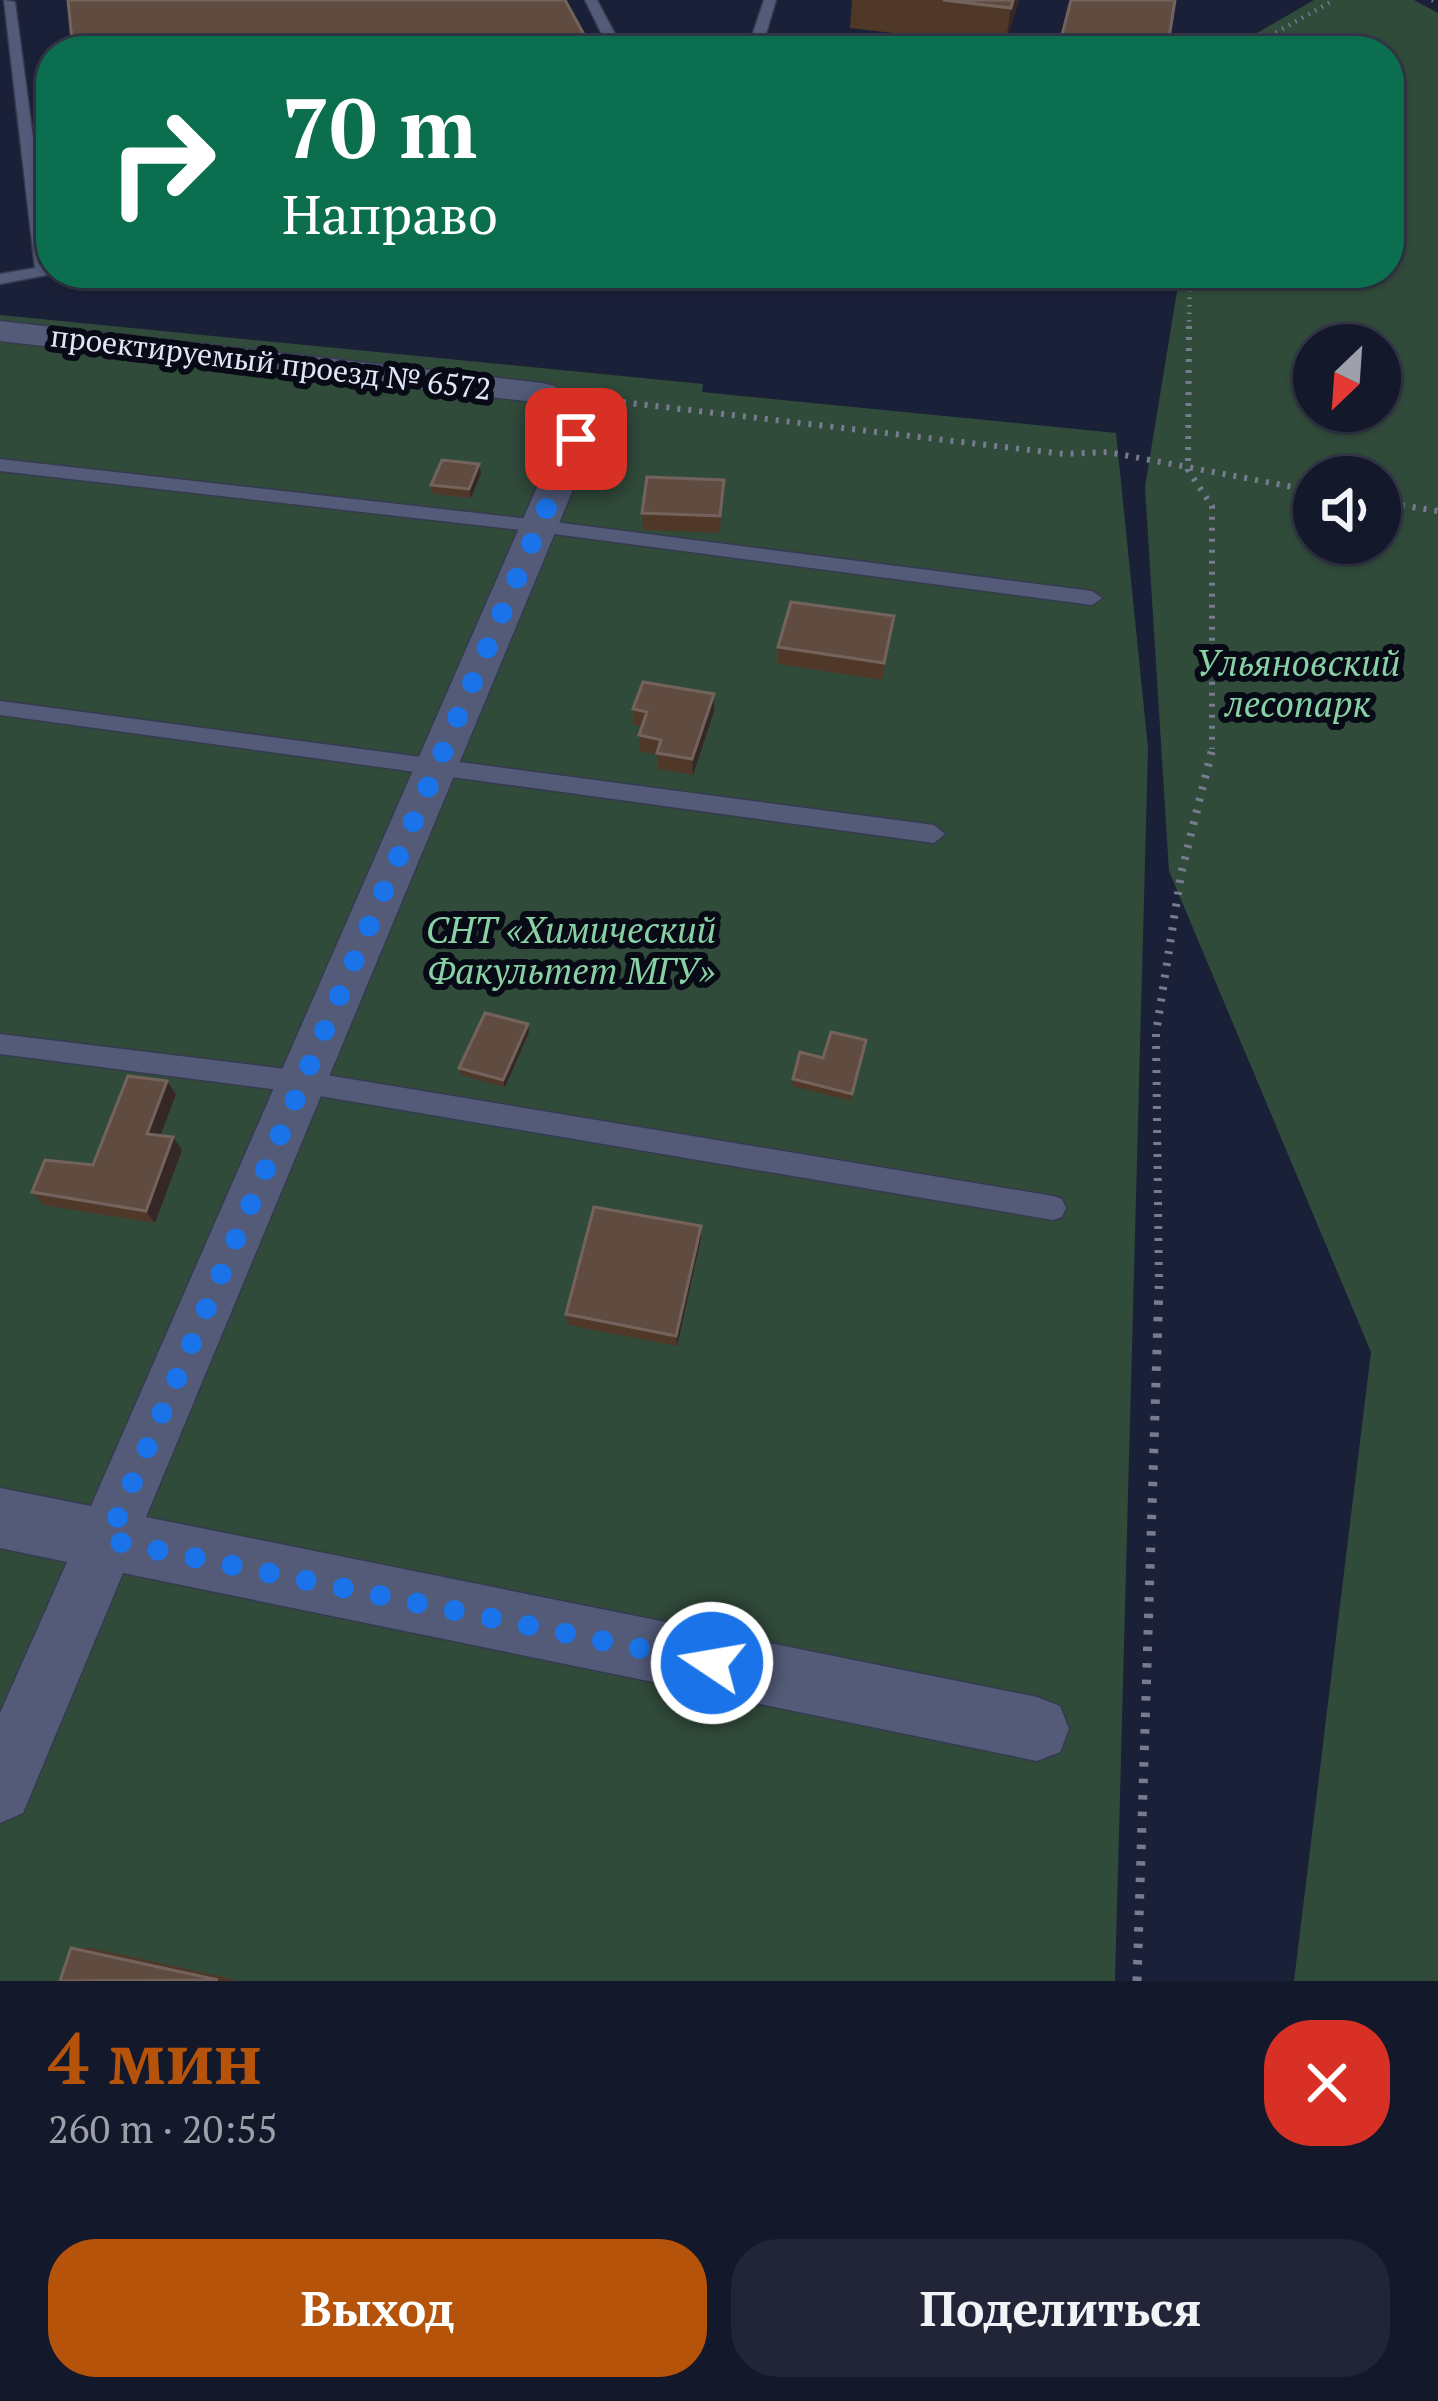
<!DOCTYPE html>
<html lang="ru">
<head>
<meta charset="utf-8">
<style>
	body { margin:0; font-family:"PT Serif",serif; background:#212537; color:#f1f3f6; height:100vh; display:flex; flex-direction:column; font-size:45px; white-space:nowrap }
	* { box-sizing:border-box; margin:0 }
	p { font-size:39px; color:#9da0a9 }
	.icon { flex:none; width:66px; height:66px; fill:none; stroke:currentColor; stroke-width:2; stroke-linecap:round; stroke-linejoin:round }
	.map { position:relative; height:1981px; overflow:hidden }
	.sheet { display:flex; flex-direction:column; background:#14182b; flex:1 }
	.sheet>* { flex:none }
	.banner { position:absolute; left:36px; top:36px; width:1368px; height:252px; border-radius:48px; box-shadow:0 3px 9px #0004,0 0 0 3px #333747; background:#0b6e4f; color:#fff; overflow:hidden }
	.needle { width:78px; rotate:205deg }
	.buttons { position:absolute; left:1293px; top:324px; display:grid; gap:24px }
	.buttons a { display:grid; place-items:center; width:108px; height:108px; border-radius:50%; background:#14182b; box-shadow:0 3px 9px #0004,0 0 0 3px #333747; font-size:60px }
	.pin { position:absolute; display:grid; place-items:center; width:102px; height:102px; color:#fff; margin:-51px; border-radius:24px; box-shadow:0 6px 18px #0006 }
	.me { position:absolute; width:132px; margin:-66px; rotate:282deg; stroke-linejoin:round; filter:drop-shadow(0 0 9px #0008) }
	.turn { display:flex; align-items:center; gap:42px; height:252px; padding:0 48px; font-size:54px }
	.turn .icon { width:156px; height:156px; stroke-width:2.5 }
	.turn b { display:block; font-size:84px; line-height:102px }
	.round { display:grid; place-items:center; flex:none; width:126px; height:126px; border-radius:48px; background:#212537 }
	.summary { display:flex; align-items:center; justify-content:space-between; height:204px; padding:0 48px }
	h1 { font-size:72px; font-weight:800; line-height:90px; color:#b45309 }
	.primary-button { display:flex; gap:24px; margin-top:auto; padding:24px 48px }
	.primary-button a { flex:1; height:138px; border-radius:48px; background:#b45309; color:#fff; font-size:48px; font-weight:800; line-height:138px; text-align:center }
	.primary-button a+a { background:#212537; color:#f1f3f6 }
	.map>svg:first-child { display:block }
	.green { fill:#314b3b; fill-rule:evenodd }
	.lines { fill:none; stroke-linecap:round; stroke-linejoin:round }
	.service-casing { stroke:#363a4f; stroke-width:3 }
	.minor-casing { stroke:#363a4f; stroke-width:3 }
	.path-far3 { stroke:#767b90; stroke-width:4.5; stroke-dasharray:1.5 6; stroke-linecap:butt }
	.path-far2 { stroke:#767b90; stroke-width:6; stroke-dasharray:3 8; stroke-linecap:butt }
	.path-far1 { stroke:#767b90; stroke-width:8; stroke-dasharray:3 9; stroke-linecap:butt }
	.path { stroke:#767b90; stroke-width:9; stroke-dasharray:4.5 12; stroke-linecap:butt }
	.service { fill:#535b78; fill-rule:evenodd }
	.minor { fill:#535b78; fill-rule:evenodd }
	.wall { fill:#503829 }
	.shaded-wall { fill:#342726 }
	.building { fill:#604b40; stroke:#74635c; stroke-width:3 }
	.route { stroke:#1a73e8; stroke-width:21; stroke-dasharray:0 37.8 }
	.labels { text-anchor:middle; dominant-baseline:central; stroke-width:12; stroke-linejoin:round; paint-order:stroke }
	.far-street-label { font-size:30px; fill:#e1e6f7; stroke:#080b16 }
	.park-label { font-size:36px; font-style:italic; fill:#89d1a5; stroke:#080b16 }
</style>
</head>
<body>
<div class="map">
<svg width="1438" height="1981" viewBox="0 0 1438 1981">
	<rect width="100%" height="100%" fill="#1b2039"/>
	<!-- green -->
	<path class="green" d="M1314 0H1414L1438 13V1981H1294L1371 1352 1169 871 1145 487 1180 273H1389V51H1226ZM1314 345H1380V411H1314ZM1314 477H1380V543H1314Z
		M0 315 703 384 702 392 1116 433 1148 748 1115 1981H0Z"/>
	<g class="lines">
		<defs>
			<path id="service" d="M4 0 15 2 51 273H57L0 284V274L35 268Z
				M585 0H597L624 51H610Z
				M764 0H776L761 51H747Z
				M0 459 539 520 1092 591 1102 598 1092 605 539 532 0 471Z
				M0 701 934 825 945 834 934 843 0 715Z
				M0 1034 302 1071 1053 1196 1062 1199 1066 1208 1062 1217 1053 1220 302 1093 0 1054Z"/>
			<path id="minor" d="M0 321 543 383 555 386 560 393 555 400 543 403 0 341Z
				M576 428 589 431 594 439 146 1517 1037 1697 1060 1706 1069 1729 1060 1752 1037 1761 123 1573 23 1813 0 1823V1713L67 1562 0 1548V1488L91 1506 558 439 563 431Z"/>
		</defs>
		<!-- service casing -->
		<use href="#service" class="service-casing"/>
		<!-- minor casing -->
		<use href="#minor" class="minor-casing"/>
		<!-- path-far3 -->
		<path class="path-far3" d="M1432 0 1438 3
			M1243 51 1334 0
			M1189 329 1190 273"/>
		<!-- path-far2 -->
		<path class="path-far2" d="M1189 326 1188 470 1212 506V749
			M579 397 1064 454 1108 452 1314 491
			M1380 502 1438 511"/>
		<!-- path-far1 -->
		<path class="path-far1" d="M1159 1289 1156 1033 1181 874 1213 746"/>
		<!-- path -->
		<path class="path" d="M1137 1981 1159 1286"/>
		<!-- service -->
		<use href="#service" class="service"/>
		<!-- minor -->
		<use href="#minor" class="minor"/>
	</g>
	<!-- wall -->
	<path class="wall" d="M852 0H1019L1005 46 850 28Z
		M1071 0 1167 51H1059Z
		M479 464 481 473 471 498 433 494 431 485Z
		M724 480 720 533 643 530 642 513Z
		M892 633 882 680 778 664V647Z
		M633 709 714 711 693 775 658 769 657 755 640 751 639 735 642 727 634 725Z
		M529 1032 505 1087 461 1075 459 1068Z
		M866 1040 851 1101 792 1086 793 1079 823 1058Z
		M176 1094 160 1136 173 1137 182 1150 155 1223 43 1205 32 1192 93 1165Z
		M701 1226V1238L677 1346 568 1325 566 1314Z
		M71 1948H91L233 1979V1981H60Z"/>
	<!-- shaded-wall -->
	<path class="shaded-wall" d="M1013 0H1019L1005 46 1011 8Z
		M479 464 481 473 471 498 469 489Z
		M714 694V711L693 775 692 759Z
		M528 1024 529 1032 505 1087 503 1080Z
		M167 1081 176 1094 156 1147 147 1134Z
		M173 1137 182 1150 155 1223 146 1211Z
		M701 1226V1238L677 1346 676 1336Z"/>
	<!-- building -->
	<path class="building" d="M68 0H565L593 51H73Z
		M943 0H1013L1011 8Z
		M1071 0H1175L1167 51H1131L1060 43Z
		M442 460 479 464 469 489 431 485Z
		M647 477 724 480 720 516 642 513Z
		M791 602 894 616 884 663 778 647Z
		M643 682 714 694 692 759 657 753 661 740 639 735 647 712 633 709Z
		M485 1013 528 1024 503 1080 459 1068Z
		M831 1032 866 1040 852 1094 793 1079 800 1052 823 1058Z
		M128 1076 167 1081 147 1134 173 1137 146 1211 32 1192 45 1160 93 1165Z
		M594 1207 701 1226 676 1336 566 1314Z
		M71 1948 218 1980 60 1981Z"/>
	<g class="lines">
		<!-- route -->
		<path class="route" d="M576 439 108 1540 712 1663"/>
	</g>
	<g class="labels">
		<!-- far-street labels -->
		<g class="far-street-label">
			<text transform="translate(271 362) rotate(7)">проектируемый проезд № 6572</text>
		</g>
		<!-- park labels -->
		<g class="park-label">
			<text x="1298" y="662">Ульяновский<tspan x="1298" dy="41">лесопарк</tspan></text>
			<text x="571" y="929">СНТ «Химический<tspan x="571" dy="41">Факультет МГУ»</tspan></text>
		</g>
	</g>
</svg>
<div class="buttons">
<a><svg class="needle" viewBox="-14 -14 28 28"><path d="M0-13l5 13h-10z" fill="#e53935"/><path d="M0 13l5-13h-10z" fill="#9da0a9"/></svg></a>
<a><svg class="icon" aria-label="sound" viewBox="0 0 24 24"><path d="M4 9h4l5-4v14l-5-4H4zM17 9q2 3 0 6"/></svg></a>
</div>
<div class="pin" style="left:576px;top:439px;background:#d93025"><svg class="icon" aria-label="arrive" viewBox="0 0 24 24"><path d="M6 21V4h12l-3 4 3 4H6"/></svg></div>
<svg class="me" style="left:712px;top:1663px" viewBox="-20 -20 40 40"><circle r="17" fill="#1a73e8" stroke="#fff" stroke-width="3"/><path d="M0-11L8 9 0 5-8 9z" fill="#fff"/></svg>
<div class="banner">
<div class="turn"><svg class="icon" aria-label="right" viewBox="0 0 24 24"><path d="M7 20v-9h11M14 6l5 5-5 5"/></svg><div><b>70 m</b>Направо</div></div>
</div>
</div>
<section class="sheet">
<div class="summary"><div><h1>4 мин</h1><p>260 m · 20:55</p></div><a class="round" style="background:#d93025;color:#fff"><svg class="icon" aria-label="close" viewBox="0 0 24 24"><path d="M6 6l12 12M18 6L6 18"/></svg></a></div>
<div class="primary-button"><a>Выход</a><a>Поделиться</a></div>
</section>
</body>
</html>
